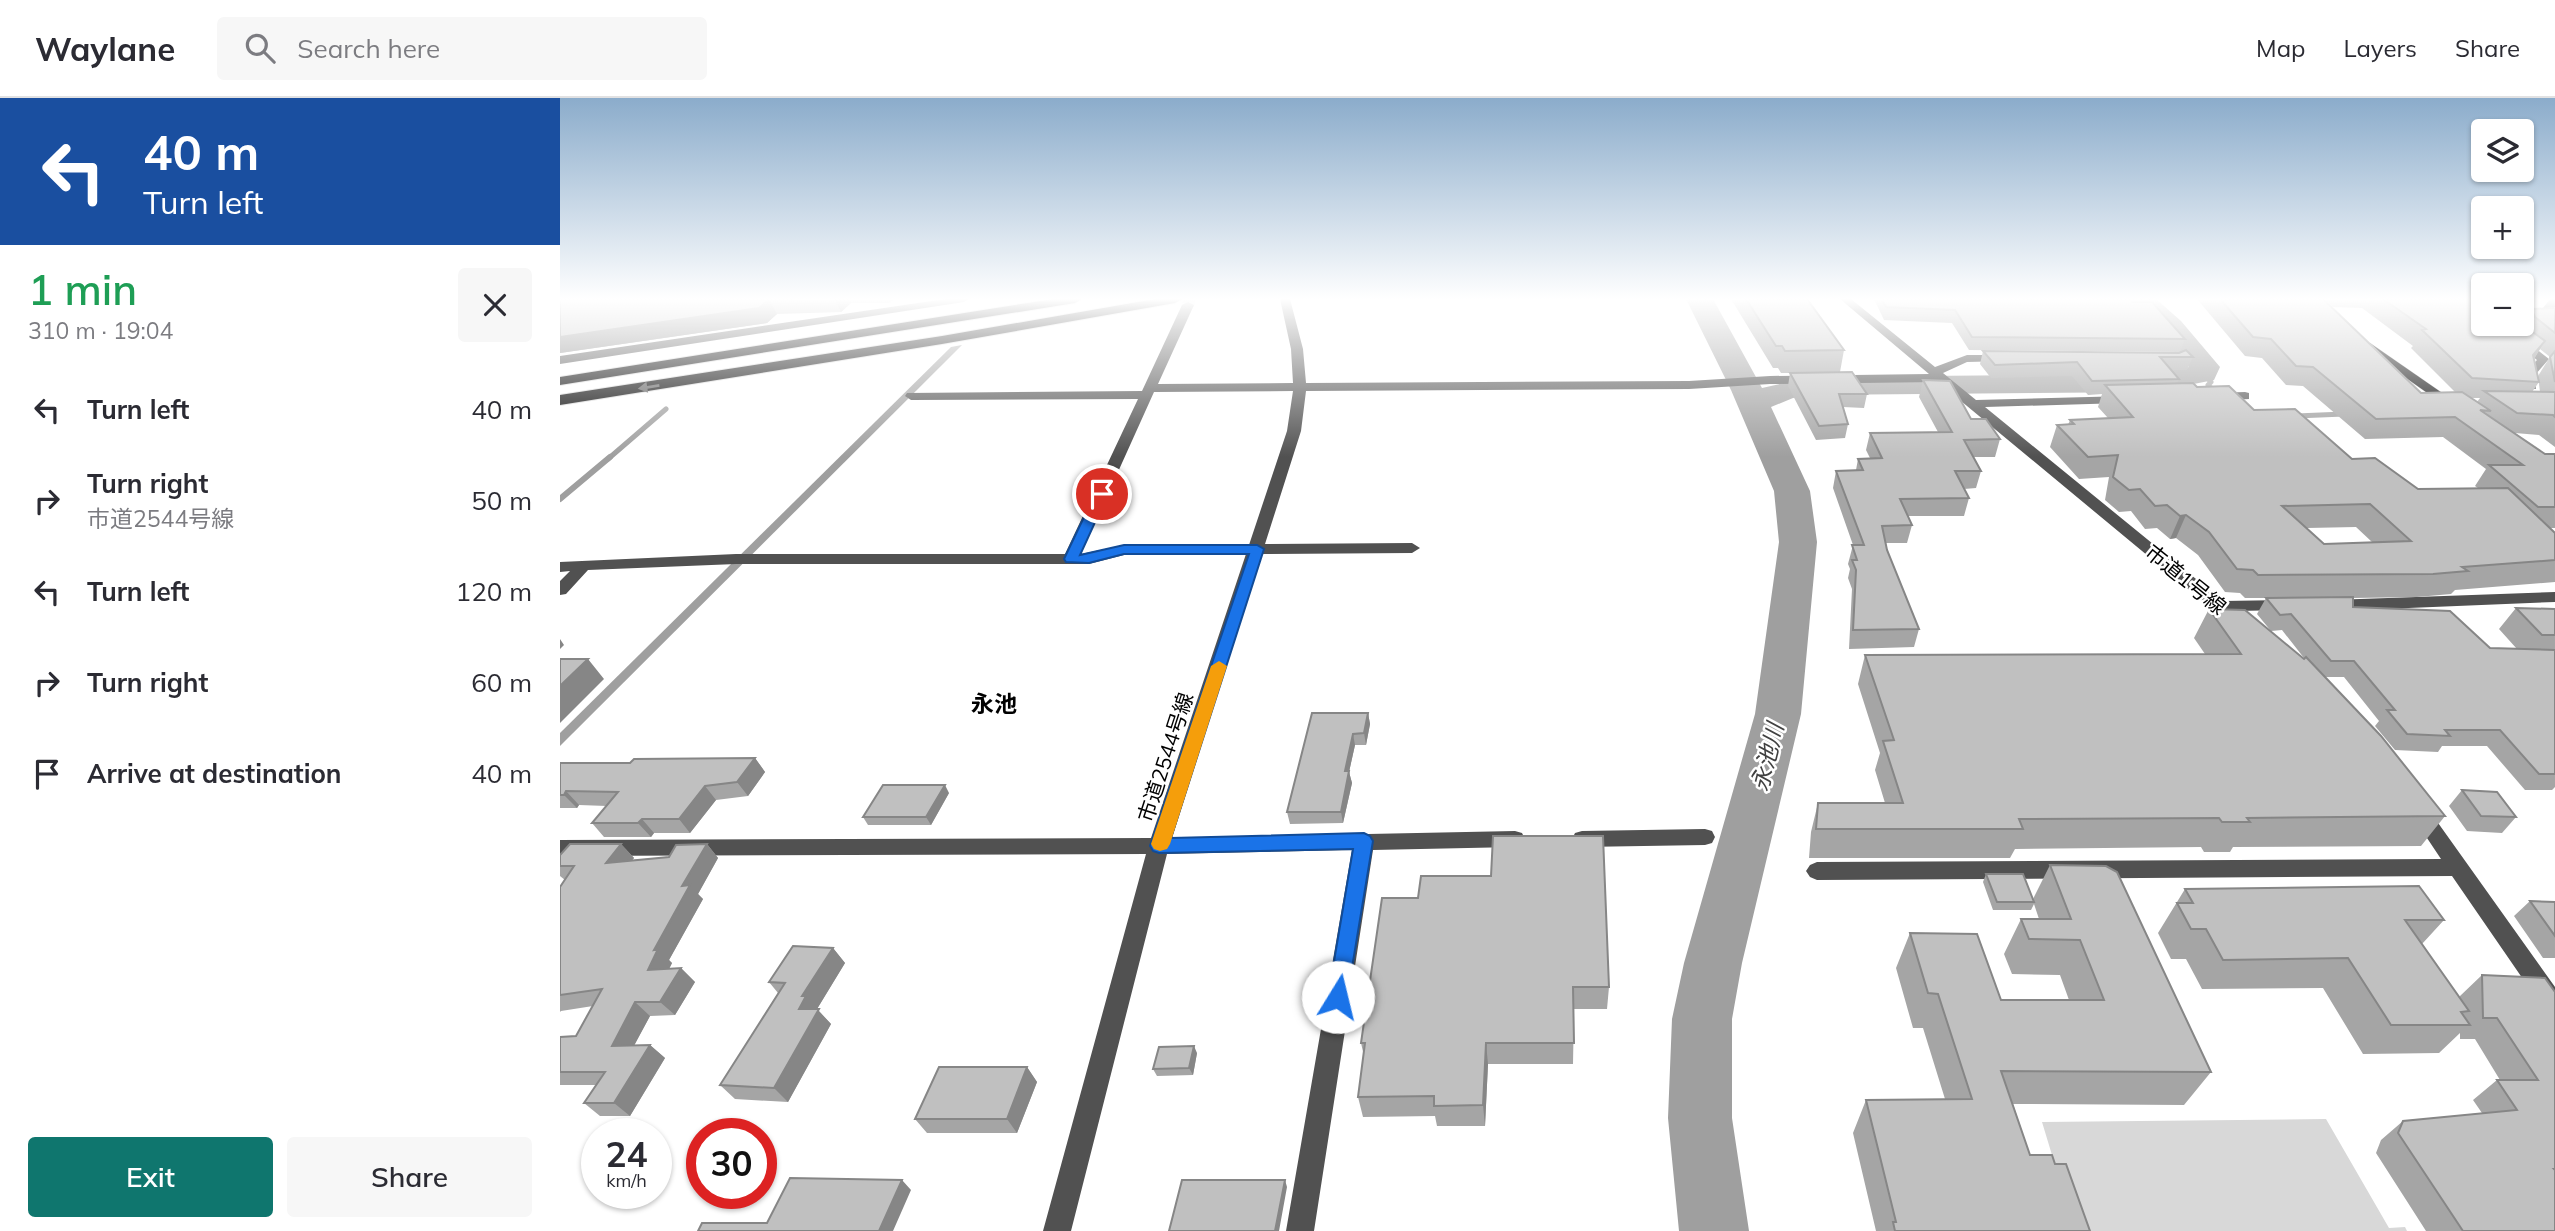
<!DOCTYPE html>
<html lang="en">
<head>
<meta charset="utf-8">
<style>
	body { margin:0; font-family:Mulish,"Noto Sans JP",sans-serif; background:#f7f7f7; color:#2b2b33; height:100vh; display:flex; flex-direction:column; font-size:26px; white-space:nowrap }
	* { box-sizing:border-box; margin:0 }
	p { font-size:23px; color:#7c7c81 }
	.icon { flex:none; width:38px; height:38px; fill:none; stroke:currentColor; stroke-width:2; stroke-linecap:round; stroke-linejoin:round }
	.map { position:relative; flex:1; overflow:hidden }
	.details { display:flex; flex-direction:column; background:#fff; width:560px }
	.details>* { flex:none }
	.banner { background:#1a4fa0; color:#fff; overflow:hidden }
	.buttons { position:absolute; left:1911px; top:21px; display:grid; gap:14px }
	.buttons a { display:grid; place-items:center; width:63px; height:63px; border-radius:7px; background:#fff; box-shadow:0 2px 5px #0004; font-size:35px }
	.speed { position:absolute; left:21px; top:1020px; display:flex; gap:14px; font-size:35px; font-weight:700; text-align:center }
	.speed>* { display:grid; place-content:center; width:91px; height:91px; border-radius:50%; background:#fff; box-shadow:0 2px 5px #0004; line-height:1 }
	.speed small { font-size:18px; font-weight:400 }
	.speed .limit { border:10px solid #d22; background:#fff; color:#111 }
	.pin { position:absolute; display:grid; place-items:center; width:60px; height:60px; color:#fff; margin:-30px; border:4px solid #fff; border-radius:50%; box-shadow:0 2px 7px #0007 }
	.me { position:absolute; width:77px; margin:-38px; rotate:9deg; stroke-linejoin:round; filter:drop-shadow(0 0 5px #0008) }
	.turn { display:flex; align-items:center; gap:24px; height:147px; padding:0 28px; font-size:32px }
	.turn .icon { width:91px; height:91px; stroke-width:2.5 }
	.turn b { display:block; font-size:49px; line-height:60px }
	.round { display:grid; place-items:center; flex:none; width:74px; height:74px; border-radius:7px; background:#f7f7f7 }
	.head { display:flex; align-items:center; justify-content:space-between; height:119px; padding:0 28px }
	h1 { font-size:42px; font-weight:600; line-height:52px; color:#1e9e55 }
	.cta { display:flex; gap:14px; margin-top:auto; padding:14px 28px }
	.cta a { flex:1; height:80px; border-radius:7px; background:#0f766e; color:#fff; font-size:28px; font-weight:600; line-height:80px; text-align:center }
	.cta a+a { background:#f7f7f7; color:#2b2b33 }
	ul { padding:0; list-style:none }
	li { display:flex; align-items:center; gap:21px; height:91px; padding:0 28px }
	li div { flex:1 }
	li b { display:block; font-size:26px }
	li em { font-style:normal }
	header { display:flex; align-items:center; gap:42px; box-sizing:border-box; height:98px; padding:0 35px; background:#fff; border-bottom:2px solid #e1e1e2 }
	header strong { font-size:33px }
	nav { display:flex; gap:38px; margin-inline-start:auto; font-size:24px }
	.search { width:490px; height:63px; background:#f7f7f7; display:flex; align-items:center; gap:18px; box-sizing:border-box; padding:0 24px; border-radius:7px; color:#7c7c81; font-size:26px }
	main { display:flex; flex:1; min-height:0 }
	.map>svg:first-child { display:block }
	.green { fill:#d8d8d8 }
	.water { fill:#9f9f9f }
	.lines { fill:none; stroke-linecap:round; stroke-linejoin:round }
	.stream-far1 { stroke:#9f9f9f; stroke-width:5 }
	.stream { stroke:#9f9f9f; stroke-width:6 }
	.river { fill:#9f9f9f; fill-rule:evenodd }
	.minor-tunnel { stroke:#d9d9d9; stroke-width:12; stroke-dasharray:12 6; stroke-linecap:butt }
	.major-casing { stroke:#dbdbdb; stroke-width:1 }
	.highway-casing { stroke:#dbdbdb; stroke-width:2 }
	.minor { fill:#515151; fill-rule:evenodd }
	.major { fill:#000; fill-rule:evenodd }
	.highway { fill:#000; fill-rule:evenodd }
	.wall { fill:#a5a5a5; fill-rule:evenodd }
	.shaded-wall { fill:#868686 }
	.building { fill:#c0c0c0; stroke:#868686; stroke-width:2; fill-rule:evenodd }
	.oneway { fill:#595959 }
	.route { fill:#1a73e8; stroke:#114b97; stroke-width:2 }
	.slow { fill:#f59e0b }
	.labels { text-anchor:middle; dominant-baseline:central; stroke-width:5; stroke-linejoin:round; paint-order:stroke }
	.street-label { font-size:21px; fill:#000; stroke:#fff }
	.neighbourhood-label { font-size:23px; font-weight:bold; fill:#000; stroke:#fff }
	.water-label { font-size:23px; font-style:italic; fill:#404040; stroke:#fff }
</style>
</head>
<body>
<header>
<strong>Waylane</strong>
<div class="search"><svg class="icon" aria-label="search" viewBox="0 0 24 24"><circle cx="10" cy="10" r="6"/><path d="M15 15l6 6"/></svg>Search here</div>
<nav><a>Map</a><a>Layers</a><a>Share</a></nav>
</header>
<main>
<section class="details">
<div class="banner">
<div class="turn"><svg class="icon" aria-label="left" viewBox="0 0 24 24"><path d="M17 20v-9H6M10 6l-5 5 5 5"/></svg><div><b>40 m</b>Turn left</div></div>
</div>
<div class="head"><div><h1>1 min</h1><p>310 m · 19:04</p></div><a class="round"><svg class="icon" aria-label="close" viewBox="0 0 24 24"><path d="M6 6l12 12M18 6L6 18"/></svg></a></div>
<ul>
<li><svg class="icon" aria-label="left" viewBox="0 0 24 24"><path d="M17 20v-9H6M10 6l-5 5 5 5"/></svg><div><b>Turn left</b></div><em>40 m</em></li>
<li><svg class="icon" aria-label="right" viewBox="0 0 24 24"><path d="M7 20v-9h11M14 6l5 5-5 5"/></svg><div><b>Turn right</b><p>市道2544号線</p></div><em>50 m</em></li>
<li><svg class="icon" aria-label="left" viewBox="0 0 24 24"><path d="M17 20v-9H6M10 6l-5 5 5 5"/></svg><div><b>Turn left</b></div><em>120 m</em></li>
<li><svg class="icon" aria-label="right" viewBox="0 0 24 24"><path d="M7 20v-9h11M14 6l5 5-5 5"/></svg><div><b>Turn right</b></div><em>60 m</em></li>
<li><svg class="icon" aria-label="arrive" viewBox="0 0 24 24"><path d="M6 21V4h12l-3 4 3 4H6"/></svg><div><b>Arrive at destination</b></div><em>40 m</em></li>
</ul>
<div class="cta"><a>Exit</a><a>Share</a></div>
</section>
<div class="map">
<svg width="1995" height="1133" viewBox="0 0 1995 1133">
	<rect width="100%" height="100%" fill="#fff"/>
	<!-- green -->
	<path class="green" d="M1766 1021 1829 1130 1845 1129 1847 1133H1515L1482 1024Z"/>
	<!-- water -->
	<path class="water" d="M402 247 393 256 0 648V635L391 249Z"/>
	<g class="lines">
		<!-- stream-far1 -->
		<path class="stream-far1" d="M1643 275 1651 284 1648 287 1657 296
			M1736 318 1784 316
			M48 361 106 311"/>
		<!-- stream -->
		<path class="stream" d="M0 401 50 359"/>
		<!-- river -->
		<path class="river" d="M1126 201H1153L1202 290 1250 279 1593 276 1629 269 1567 201H1596L1621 223 1660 269 1654 282 1593 294 1250 297 1233 300 1211 309 1250 393 1257 444 1241 616 1182 865 1172 921V1020L1189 1133H1119L1108 1020 1112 921 1124 865 1195 616 1219 444 1214 393 1171 292Z"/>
		<!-- minor-tunnel -->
		<path class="minor-tunnel" d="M628 207 630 201"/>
		<defs>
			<path id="major" d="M1802 245H1810L1901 308 1900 311H1890L1802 249Z"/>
			<path id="highway" d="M493 201H522L515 205 0 287V279Z
				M595 201H622L615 205 382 246 0 307V297L382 238Z"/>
		</defs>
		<!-- major casing -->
		<use href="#major" class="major-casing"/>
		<!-- highway casing -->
		<use href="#highway" class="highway-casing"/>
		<!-- minor -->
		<path class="minor" d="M385 201H409L404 204 0 266V258Z
			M720 201H730L743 251 746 285 1129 283 1210 278 1369 276 1280 201H1291L1375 269 1407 257H1447V263L1407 264 1383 275 1416 302 1567 298V304L1562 305 1425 309 1663 503 1726 502 1734 507 1726 512 1676 513 1689 526 1687 530H1675L1378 284 1210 286 1129 291 746 293 741 333 705 446 852 445 860 450 852 455 702 456 612 740 955 733 962 735 965 741 962 747 955 749 813 752 754 1133H726L792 752 607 756 511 1133H483L586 756 0 758V742L591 740 686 456 564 457 529 466H176L28 472 6 496 0 497V483L10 473 0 474V464L176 456H505L578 301 351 302 345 298 347 295 582 293 622 207 628 204 634 207 598 286 733 285 731 251ZM733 293 727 333 689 447H564L521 456 594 294Z
			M1990 201H1995V210L1987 220H1979L1977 218Z
			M1943 226H1955L1961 239 1989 261 1975 277 1976 291H1968L1963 276 1977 262 1952 243Z
			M1685 294 1689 295V301L1656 303 1650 299 1656 295Z
			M1995 494V504L1800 512H1772L1764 507 1772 502Z
			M1859 705 1866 708 1995 889V919L1987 916 1892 778 1257 782 1250 779 1246 773 1250 767 1257 764 1881 761 1849 713 1852 708Z
			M1145 731 1152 733 1155 739 1152 745 1145 747 1022 749 1015 747 1012 741 1015 735 1022 733Z"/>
		<!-- major -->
		<use href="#major" class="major"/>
		<!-- highway -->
		<use href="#highway" class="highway"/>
	</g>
	<!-- wall -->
	<path class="wall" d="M0 201H334L329 205H291L281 214 217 216 207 225 0 255Z
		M1171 201H1247L1284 252 1280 274 1307 296 1304 310 1283 309 1288 326 1285 340 1256 342 1228 288 1230 275H1221L1218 270H1213Z
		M1314 201H1570L1573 204 1625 241 1620 254 1409 252 1392 225 1324 222Z
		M1637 201H1763L1861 295 1895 294 1851 250 1853 248 1802 210 1773 209 1764 201H1923L1962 226V219L1969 207 1973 211 1995 210V349L1979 337 1955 335 1985 356H1995V430H1989L1995 435V484L1895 492 1891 496 1857 499 1793 500V509L1930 550 1957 551 1939 531 1956 510 1995 511V689L1992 692H1965L1927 648H1882L1878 654 1835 652 1815 628 1819 623 1784 579H1765L1885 718 1861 748 1673 749 1670 754H1644L1641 749 1455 751 1450 760H1249L1251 734 1258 705H1325L1315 672 1320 655 1298 586 1305 557 1645 556 1634 540 1649 511 1744 560 1722 532 1711 533 1697 516 1706 500H1685L1680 495 1665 494 1638 457 1616 440 1610 441 1597 430 1585 431 1571 413 1559 414 1545 402 1549 379 1519 381 1490 349 1497 327H1508L1510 322 1548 320 1538 309 1542 296 1528 297 1512 278 1431 280 1420 266 1423 253 1633 259 1627 272H1611L1619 281 1617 286 1637 289 1694 312 1792 361 1858 391 1918 390 1915 388 1926 371 1883 339 1805 341 1743 288 1726 287 1702 260 1685 258ZM1980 251 1990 259 1978 278 1980 294H1972L1979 284 1974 261ZM1911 300H1920L1917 304ZM1796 429 1812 444 1764 446 1747 430Z
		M1363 282 1411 321 1440 341 1435 359H1413L1421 373 1416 390 1404 391 1409 400 1404 418H1348L1352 427 1347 445H1326L1327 452 1359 531 1354 549 1289 551 1292 491 1288 480 1290 471 1288 466 1293 447 1273 390 1276 373 1296 372 1298 361 1310 360 1306 352 1310 335 1378 334 1359 299Z
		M808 615 810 626 806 647H795L789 674 792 685 783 725 730 726 727 714Z
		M195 660 205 674 188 698 156 702 130 735H94L91 739H44L32 725 47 708 19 707 17 710H0V665H70Z
		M1902 692 1956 719 1942 735 1907 733 1889 708Z
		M389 695 371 727H308L303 719Z
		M61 746 74 760 72 762 109 759 147 746 158 760 138 796 143 801 109 862 112 865 109 871 121 870 135 884 115 917 90 918 74 947H90L105 960 70 1018H40L24 1005 36 987H0V939L16 938 33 908 1 913 0 914V789L5 782 0 778V757Z
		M1490 767 1651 974 1624 1007 1453 1006 1470 1057 1495 1066 1530 1133H1316L1293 1035 1306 1002 1385 1001 1363 930H1353L1336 870 1350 835 1441 902H1509L1500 877 1452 876 1444 856 1461 821H1479L1474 806 1471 812H1433L1423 784 1426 776 1473 801Z
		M1625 791 1884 822 1862 846 1900 901V898L1922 877 1995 894V1133H1866L1816 1055 1821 1042 1843 1023 1922 1015 1913 1002 1937 982H1940L1915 941H1900V935L1879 955 1803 956 1763 890 1642 891 1626 861H1611L1598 835Z
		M858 800 1049 889 1047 911H1014L1013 966H928L925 1028H877L875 1018 803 1019 798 999 804 958 801 945Z
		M1970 803 1995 804V860H1983L1954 818Z
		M273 850 285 865 257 911 271 926 228 1004 175 1001 160 987 218 895 209 884Z
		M637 955 633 977 597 978 593 971Z
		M467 969 477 984 457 1035H367L355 1021Z"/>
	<!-- shaded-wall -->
	<path class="shaded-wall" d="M209 201 217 216 207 225 0 255V239Z
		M275 201H289L291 205 281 214Z
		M1985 243 1973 262V257Z
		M1626 417 1616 440 1610 441 1620 418Z
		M0 541 4 547 0 551Z
		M28 561 44 581 0 625V588Z
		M808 615 810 626 806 647 804 635Z
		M793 636 795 647 789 674 792 685 783 725 781 714 785 673Z
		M195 660 205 674 188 698 177 684Z
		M385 687 389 695 371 727 366 719Z
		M145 688 156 702 130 735 119 721Z
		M6 693 19 707 17 710 4 697Z
		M82 721 94 735 91 739 78 725Z
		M61 746 74 760 59 779 46 765Z
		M147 746 158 760 138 796 143 801 109 862 112 865 102 885 88 872 94 852 122 788Z
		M273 850 285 865 257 911 271 926 228 1004 214 990 242 898Z
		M121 870 135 884 115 917 100 904Z
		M75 904 90 918 67 961 52 948Z
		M926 945 928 966 925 1028 923 1007Z
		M90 947 105 960 70 1018 54 1005Z
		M634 948 637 955 633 977 629 970Z
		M467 969 477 984 457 1035 447 1021Z
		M342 1082 351 1092 333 1133H319Z
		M725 1082 727 1089 719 1133H715Z"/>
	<!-- building -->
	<path class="building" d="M0 201H234H209L199 210 0 239Z
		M1186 201H1247L1284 252 1225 253 1222 248H1216Z
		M1322 201H1570L1573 204H1592L1625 241 1412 239 1395 212 1326 209Z
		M1660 201H1763L1861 295 1902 294 1931 313 1920 312 1985 356H1995V409H1978L1929 367H1963L1895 319 1816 321 1753 269 1736 268 1711 241 1693 239Z
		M1823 201H1923V226H1962L1985 243 1973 257 1979 284 1912 280 1862 232 1866 231Z
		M1969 207 1973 211 1995 210V235L1975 219Z
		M1626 252 1633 259H1600L1619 281 1532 283 1517 264 1435 267 1423 253 1619 255Z
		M1995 253V284L1990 259Z
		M1292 274 1307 296H1279L1288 326 1259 328 1230 275Z
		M1363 282 1390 283 1411 321H1426L1440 341 1404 342 1421 373H1395L1409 400 1340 401 1352 427 1322 428 1327 452 1359 531 1293 532 1296 472 1292 462H1297L1292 447H1304L1276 373 1303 372 1298 361 1322 360 1310 335 1392 334Z
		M1633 285 1637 289 1669 288 1694 312 1735 311 1792 361 1815 360 1858 391 1948 390 1995 435V462L1902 469 1908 473 1873 476 1698 477 1693 472 1677 471 1649 434 1626 417 1620 418 1607 407 1595 408 1580 391 1569 392 1553 379 1558 357 1528 359 1497 327 1514 326 1510 322 1573 319 1545 287ZM1810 406 1851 443 1764 446 1722 408Z
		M1924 293 1995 294V319L1993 317 1957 315Z
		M1793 499V509L1890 513 1930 550 1995 552V676H1979L1940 632H1885L1890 638 1847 636 1827 612H1835L1794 563H1771L1731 516 1720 517 1706 500Z
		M1956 510 1995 511V537H1982Z
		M1649 511 1685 512 1744 561 1746 559 1821 638 1885 718 1687 720 1690 724H1662L1659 720 1459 721 1463 731H1256L1258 705H1343L1323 643 1334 642 1305 557 1681 556Z
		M0 561H28L0 588Z
		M752 615H808L804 635 793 636 785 673H789L781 714H727Z
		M195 660 177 684 145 688 119 721H82L78 725H32L58 694 6 693 4 697H0V665H70L74 661Z
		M323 687H385L366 719H303Z
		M1902 692 1937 694 1956 719 1921 718Z
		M933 738H1043L1049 889H1013L1014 945H926L923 1007 874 1008V998L798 999 805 945H801L822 800H858L861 778H931Z
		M10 746H61L46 765 109 759 116 747 147 746 122 788 130 787 94 852 98 851 88 872 121 870 100 904H75L52 948 90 947 54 1005H24L45 974H0V939L16 938 42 891 0 897V789L14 768H0V757Z
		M1490 767 1546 768 1557 774 1651 974 1441 973 1470 1057H1492L1495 1066H1506L1530 1133H1335L1333 1124H1336L1306 1002 1412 1001 1378 896 1368 895 1350 835 1417 836 1441 902H1544L1520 842 1469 841 1461 821H1511Z
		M1426 776H1463L1474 804H1437Z
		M1859 788 1884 822H1845L1909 913 1901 914 1910 927H1831L1788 860 1663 862 1646 831H1631L1617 805H1633L1625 791Z
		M1970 803 1995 804V838Z
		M233 848 273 850 242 898H246L239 911H259L214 990 160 987 225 885 209 884Z
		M1922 877 1985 880 1995 894V1071H1994L1995 1072V1133H1903L1838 1035 1843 1023 1957 1012 1937 982H1978L1937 920H1923Z
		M634 948 629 970 593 971 599 949Z
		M379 969H467L447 1021H355Z
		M230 1080 342 1082 319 1133H138L142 1125H207Z
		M622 1082H725L715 1133H609Z"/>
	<!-- one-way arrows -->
	<defs><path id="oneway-solid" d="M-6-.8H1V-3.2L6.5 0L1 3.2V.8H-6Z" transform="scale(1.75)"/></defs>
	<use class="oneway" href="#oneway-solid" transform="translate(89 289) rotate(171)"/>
	<!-- sky -->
	<linearGradient id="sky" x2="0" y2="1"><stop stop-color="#8baccb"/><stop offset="0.56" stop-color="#fff"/><stop offset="1" stop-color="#fff" stop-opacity="0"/></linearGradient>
	<rect width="1995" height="359" fill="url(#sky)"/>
	<!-- route -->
	<path class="route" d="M542 392 548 396 520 457 564 447H697L704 451 611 740 804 735 810 738 813 743 786 906 778 909 771 906 768 899 793 751 599 755 593 753 590 748 689 456H564L529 465 506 464 504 461 535 396Z"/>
	<!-- slow -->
	<path class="slow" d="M659 563 667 568 610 746 607 751 600 753 594 751 591 746 651 568Z"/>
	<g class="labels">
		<!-- street labels -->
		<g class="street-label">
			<text transform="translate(1626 481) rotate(39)">市道1号線</text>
			<text transform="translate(605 659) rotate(-72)">市道2544号線</text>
		</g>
		<!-- neighbourhood labels -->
		<g class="neighbourhood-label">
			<text x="434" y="605">永池</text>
		</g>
		<!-- water labels -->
		<g class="water-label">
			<text transform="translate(1207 659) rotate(-76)">永池川</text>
		</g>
	</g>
</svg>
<div class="buttons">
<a><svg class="icon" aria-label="layers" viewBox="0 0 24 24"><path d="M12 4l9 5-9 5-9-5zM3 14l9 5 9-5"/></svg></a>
<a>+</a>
<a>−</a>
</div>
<div class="speed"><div>24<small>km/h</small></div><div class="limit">30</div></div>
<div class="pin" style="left:542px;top:396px;background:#d93025"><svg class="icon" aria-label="arrive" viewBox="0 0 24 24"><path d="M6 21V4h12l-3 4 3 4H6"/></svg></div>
<svg class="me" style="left:778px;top:899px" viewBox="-20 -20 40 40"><circle r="19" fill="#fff"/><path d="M0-13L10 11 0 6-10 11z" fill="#1a73e8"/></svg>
</div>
</main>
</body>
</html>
